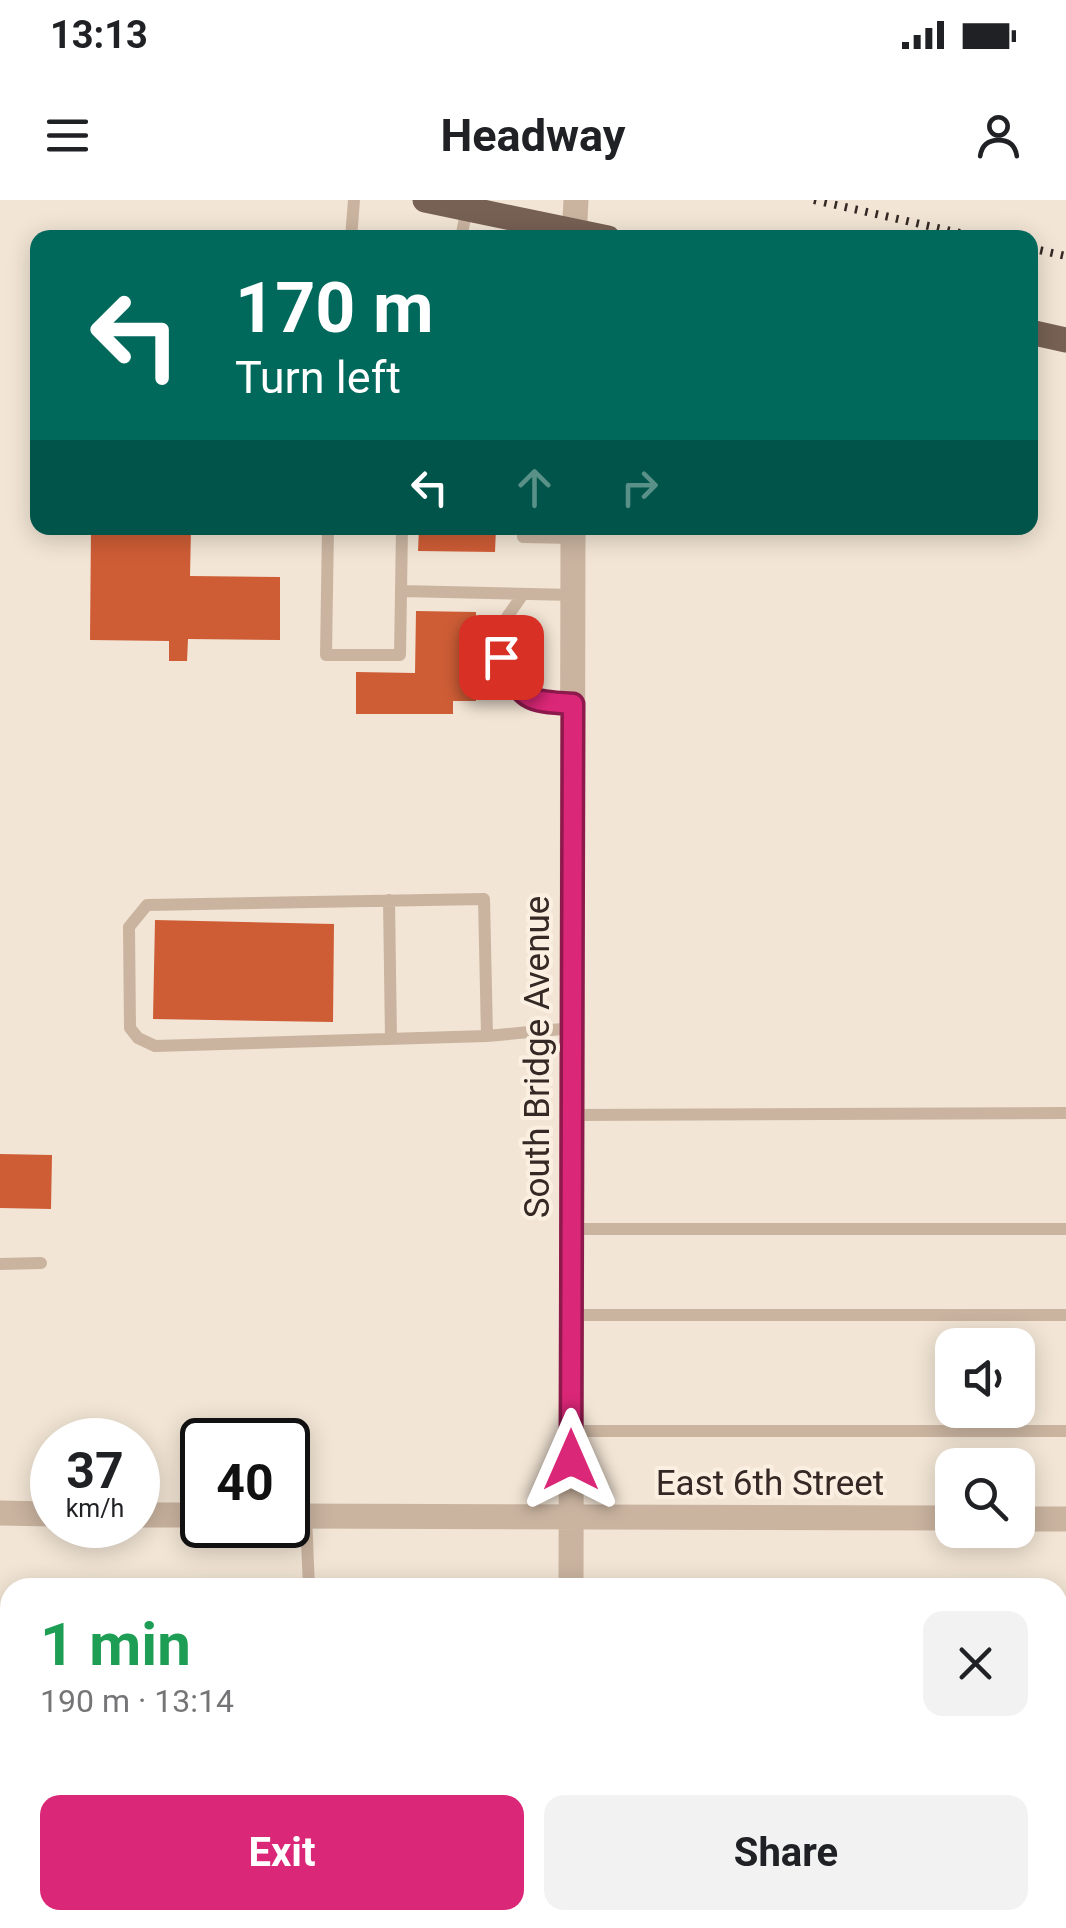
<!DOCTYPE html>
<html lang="en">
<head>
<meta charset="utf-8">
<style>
	body { margin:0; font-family:Roboto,sans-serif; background:#f2f2f2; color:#202124; height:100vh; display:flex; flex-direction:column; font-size:38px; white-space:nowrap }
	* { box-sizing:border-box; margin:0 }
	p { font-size:32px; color:#757577 }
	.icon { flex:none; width:55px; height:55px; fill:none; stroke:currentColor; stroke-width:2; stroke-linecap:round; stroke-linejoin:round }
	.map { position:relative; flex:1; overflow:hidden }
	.details { position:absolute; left:0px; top:1378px; width:1068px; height:352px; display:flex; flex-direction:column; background:#fff; border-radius:30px 30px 0 0; box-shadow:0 5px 25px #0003 }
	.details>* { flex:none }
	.banner { position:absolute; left:30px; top:30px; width:1008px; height:305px; border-radius:20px; box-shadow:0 5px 25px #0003; background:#00695c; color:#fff; overflow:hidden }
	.controls { position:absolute; left:935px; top:1128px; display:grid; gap:20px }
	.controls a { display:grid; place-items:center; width:100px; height:100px; border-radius:20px; background:#fff; box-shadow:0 5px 25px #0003; font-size:50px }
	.speed { position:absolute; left:30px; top:1218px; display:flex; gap:20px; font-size:50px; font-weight:700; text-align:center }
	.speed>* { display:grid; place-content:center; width:130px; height:130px; border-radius:50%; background:#fff; box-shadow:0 5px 25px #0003; line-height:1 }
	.speed small { font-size:25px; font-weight:400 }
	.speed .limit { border:5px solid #111; border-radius:15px; background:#fff; color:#111 }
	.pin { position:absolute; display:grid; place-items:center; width:85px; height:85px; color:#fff; margin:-42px; border-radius:20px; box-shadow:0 5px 15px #0006 }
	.me { position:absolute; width:110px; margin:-55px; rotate:0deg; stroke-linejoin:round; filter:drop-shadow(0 0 8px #0008) }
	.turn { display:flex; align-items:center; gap:35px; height:210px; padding:0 40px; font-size:45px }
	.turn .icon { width:130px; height:130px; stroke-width:2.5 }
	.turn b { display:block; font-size:70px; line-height:85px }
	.lanes { display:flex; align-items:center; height:95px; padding:0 40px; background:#0003; justify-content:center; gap:50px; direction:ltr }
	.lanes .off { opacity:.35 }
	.round { display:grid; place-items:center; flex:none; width:105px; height:105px; border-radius:20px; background:#f2f2f2 }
	.summary { display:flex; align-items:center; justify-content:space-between; height:170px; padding:0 40px }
	h1 { font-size:60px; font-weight:700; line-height:75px; color:#1e9e55 }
	.button { display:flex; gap:20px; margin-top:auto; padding:20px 40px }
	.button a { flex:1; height:115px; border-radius:20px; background:#db2777; color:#fff; font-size:40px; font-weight:700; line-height:115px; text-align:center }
	.button a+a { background:#f2f2f2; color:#202124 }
	.status { display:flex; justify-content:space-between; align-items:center; height:70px; padding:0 50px; background:#fff; direction:ltr }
	.status svg { height:28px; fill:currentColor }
	header { display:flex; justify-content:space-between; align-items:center; height:130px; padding:0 40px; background:#fff; font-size:45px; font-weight:700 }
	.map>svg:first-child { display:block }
	.building { fill:#ce5d36 }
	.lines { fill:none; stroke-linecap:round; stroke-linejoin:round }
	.service { stroke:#cab4a0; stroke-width:12 }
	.minor { stroke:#cab4a0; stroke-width:25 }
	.tertiary { stroke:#cab4a0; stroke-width:25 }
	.primary { stroke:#776054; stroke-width:25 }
	.rail { stroke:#342924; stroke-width:8; stroke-dasharray:2.5 8; stroke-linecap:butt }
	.route-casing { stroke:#8e194d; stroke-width:25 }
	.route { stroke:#db2777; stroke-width:18 }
	.labels { text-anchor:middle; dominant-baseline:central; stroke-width:8; stroke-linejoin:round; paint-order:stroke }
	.street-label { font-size:35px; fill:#342924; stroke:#faefe1 }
</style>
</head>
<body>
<div class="status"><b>13:13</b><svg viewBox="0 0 49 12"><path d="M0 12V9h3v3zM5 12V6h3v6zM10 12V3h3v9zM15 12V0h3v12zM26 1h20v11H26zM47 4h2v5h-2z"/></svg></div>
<header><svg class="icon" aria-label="menu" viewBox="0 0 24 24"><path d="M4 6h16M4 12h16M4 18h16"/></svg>Headway<svg class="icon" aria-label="person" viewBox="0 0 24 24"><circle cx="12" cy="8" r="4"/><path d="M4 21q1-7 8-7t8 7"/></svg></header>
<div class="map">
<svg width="1066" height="1728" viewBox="0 0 1066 1728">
	<rect width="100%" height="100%" fill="#f2e5d5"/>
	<!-- building -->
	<path class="building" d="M91 328H191L190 376 280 377V440L188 439 187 461H169V441L90 440Z
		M419 328H496L495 352 418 351Z
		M416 411 476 412V501H453V514H356V472L415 473Z
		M155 720 334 724 333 822 153 819Z
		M0 954 52 955 51 1009 0 1008Z"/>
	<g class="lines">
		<!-- service -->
		<path class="service" d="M351 38 354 0
			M461 38 467 8
			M328 328 326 455H400L402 328
			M523 328V337L573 338
			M402 391 573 395
			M523 394 503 423 501 457 517 487 535 502 573 503
			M389 700 391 839
			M487 836 155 846 138 838 130 828 129 727 147 705 484 699 487 836 573 828
			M572 915 1066 913
			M572 1029H1066
			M0 1064 41 1063
			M572 1115H1066
			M571 1231H1066
			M306 1316 309 1388
			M1058 1548H1066
			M13 1720 84 1721 92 1728"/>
		<!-- minor -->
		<path class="minor" d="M1058 1424H1066
			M1058 1630H1066"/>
		<!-- tertiary -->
		<path class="tertiary" d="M574 38 576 0
			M0 1313 52 1314
			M138 1315H202
			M288 1316 952 1318
			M1018 1319H1066
			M571 1388 573 328
			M573 1720 574 1728"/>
		<!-- primary -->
		<path class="primary" d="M425 0 608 38
			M1030 132 1066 140"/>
		<!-- rail -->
		<path class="rail" d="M814 0 982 38
			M1030 48 1066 56"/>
	</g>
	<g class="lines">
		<defs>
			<path id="route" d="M501 457C524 500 524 501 573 504L571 1260"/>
		</defs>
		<!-- route casing -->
		<use href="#route" class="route-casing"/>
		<!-- route -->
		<use href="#route" class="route"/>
	</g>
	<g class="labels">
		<!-- street labels -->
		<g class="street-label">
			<text transform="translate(537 857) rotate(-90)">South Bridge Avenue</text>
			<text x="770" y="1283">East 6th Street</text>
		</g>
	</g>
</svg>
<div class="controls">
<a><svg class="icon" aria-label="sound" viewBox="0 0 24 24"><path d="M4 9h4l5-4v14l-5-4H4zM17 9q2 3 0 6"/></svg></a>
<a><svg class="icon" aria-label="search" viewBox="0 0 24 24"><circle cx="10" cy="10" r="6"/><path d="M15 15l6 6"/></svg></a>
</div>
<div class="speed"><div>37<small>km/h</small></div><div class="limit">40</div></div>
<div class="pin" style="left:501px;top:457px;background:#d93025"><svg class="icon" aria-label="arrive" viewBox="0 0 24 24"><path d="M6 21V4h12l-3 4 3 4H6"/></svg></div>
<svg class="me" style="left:571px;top:1260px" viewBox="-20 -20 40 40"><path d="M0-17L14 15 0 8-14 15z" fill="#db2777" stroke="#fff" stroke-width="4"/></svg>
<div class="banner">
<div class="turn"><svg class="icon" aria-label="left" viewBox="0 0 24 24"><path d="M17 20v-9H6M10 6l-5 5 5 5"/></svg><div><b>170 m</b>Turn left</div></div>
<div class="lanes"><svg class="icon" aria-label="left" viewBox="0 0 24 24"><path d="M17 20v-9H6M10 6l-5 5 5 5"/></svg><svg class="icon off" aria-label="ahead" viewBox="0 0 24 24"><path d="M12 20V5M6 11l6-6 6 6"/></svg><svg class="icon off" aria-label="right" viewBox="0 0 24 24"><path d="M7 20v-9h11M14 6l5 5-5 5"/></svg></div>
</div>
<section class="details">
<div class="summary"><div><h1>1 min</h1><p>190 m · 13:14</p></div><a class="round"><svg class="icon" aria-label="close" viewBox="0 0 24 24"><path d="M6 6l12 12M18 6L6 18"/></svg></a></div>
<div class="button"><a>Exit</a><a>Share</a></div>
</section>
</div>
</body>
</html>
